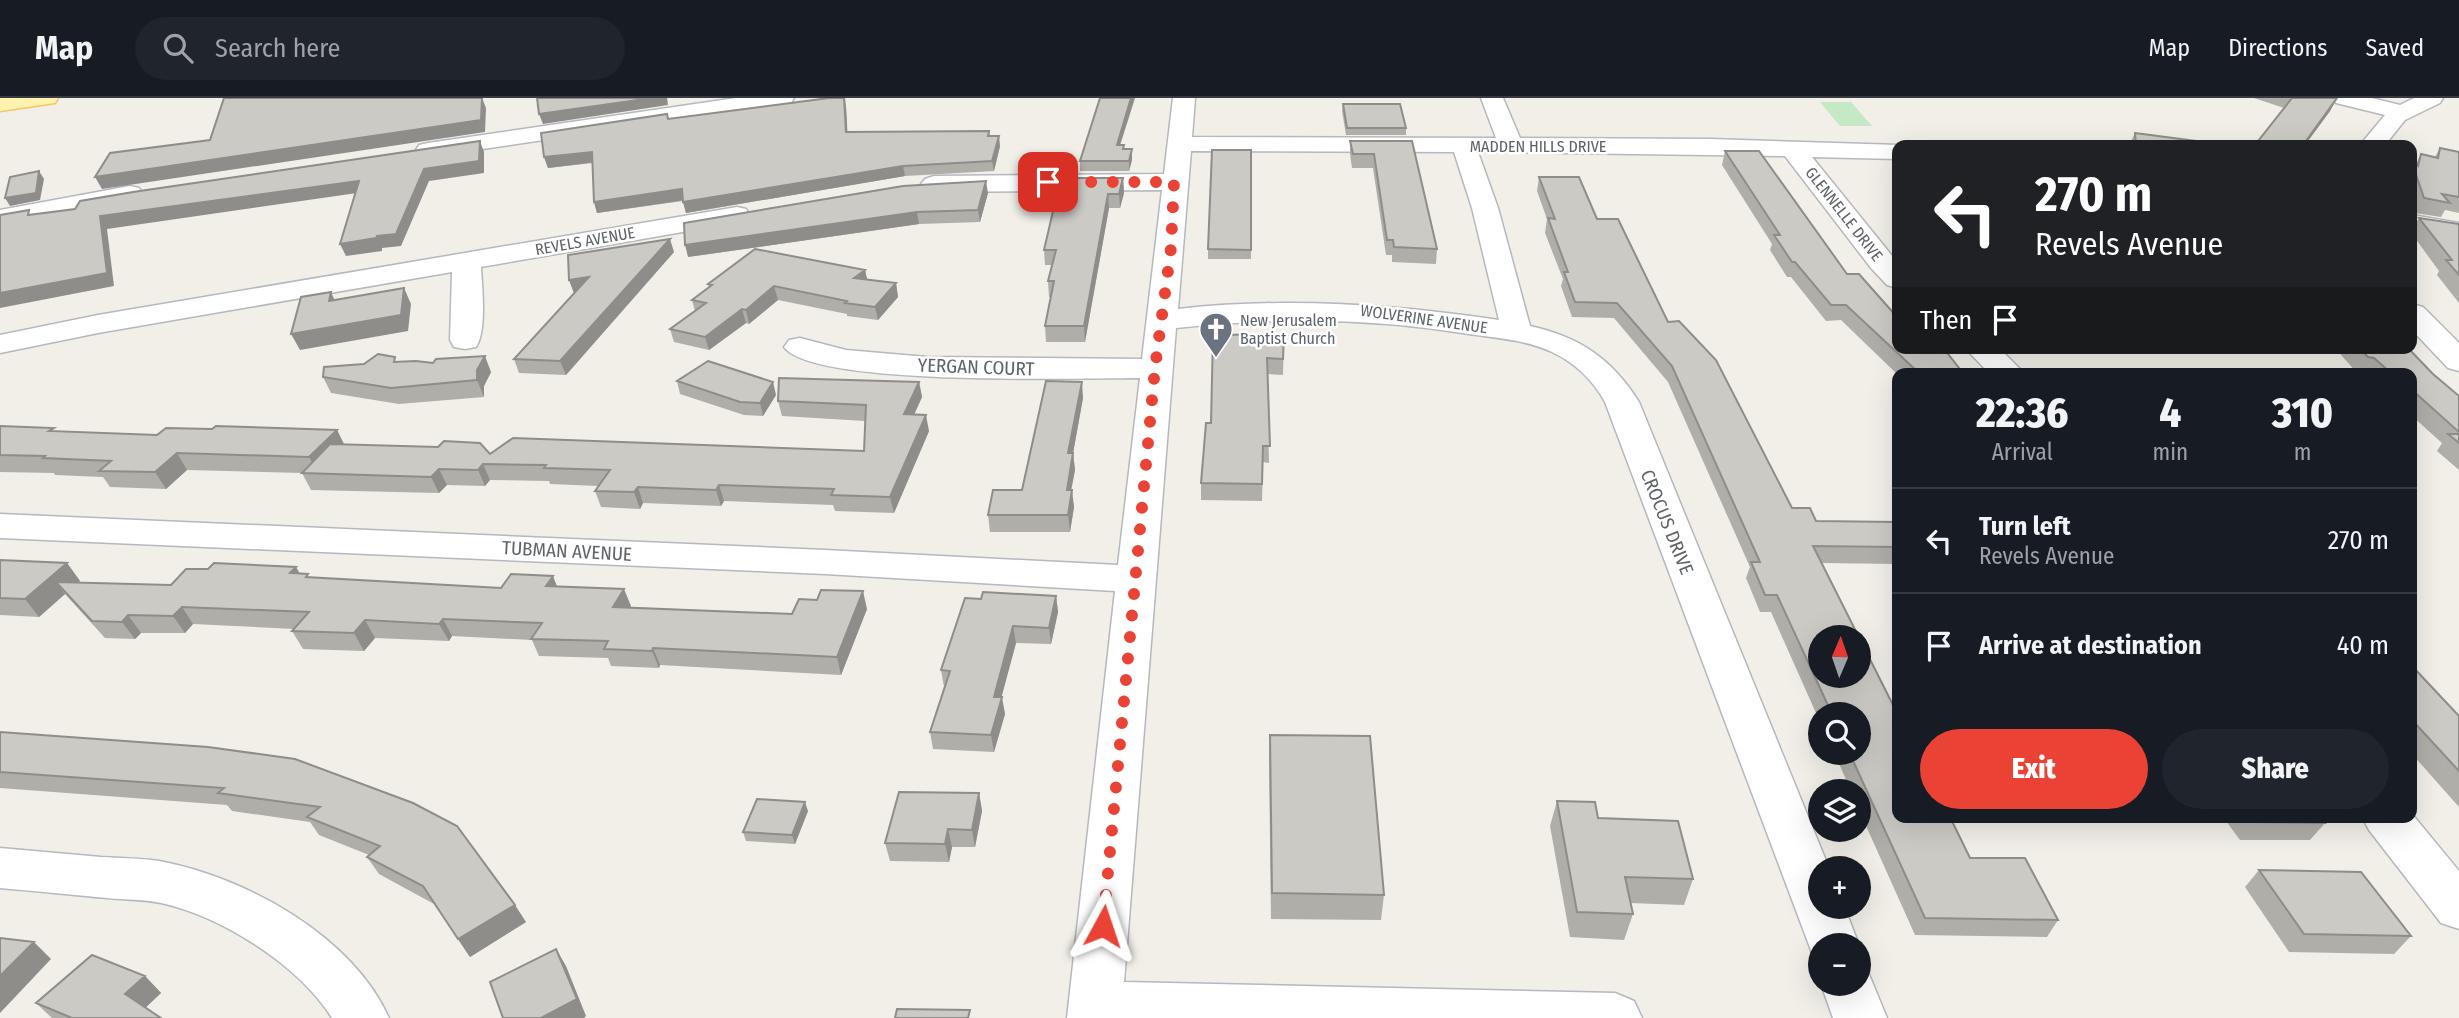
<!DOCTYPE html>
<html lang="en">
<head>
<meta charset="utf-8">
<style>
	body { margin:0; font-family:"Fira Sans Condensed",sans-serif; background:#20242c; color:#f1f3f6; height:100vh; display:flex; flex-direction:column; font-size:26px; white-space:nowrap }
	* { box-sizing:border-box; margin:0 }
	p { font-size:23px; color:#9ea1a6 }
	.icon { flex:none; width:38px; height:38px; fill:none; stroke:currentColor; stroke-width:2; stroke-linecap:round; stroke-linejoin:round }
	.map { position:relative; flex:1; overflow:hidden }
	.side { position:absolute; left:1892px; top:270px; width:525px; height:455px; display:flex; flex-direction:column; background:#171b24; border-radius:14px; box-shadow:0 7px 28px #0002 }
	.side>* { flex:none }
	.top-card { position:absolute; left:1892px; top:42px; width:525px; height:214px; border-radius:14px; box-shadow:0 7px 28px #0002; background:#202124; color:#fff; overflow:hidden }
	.needle { width:46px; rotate:2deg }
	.tools { position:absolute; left:1808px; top:527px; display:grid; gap:14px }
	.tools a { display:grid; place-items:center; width:63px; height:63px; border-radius:50%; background:#171b24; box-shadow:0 7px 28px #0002; font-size:35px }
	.pin { position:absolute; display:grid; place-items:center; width:60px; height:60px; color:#fff; margin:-30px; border-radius:14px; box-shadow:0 4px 10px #0006 }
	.me { position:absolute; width:77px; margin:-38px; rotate:5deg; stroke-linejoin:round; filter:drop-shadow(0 0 5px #0008) }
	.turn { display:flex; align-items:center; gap:24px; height:147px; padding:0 28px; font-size:32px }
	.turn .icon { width:91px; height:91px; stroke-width:2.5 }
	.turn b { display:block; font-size:49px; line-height:60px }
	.then { display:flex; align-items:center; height:66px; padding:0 28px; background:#0003; gap:14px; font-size:26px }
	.eta { display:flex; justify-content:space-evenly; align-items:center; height:119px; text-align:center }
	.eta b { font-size:42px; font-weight:800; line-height:49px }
	.button { display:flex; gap:14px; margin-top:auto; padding:14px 28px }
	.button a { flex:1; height:80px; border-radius:42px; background:#ea4335; color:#fff; font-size:28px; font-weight:800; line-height:80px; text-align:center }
	.button a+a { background:#20242c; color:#f1f3f6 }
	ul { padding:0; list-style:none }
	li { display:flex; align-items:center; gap:21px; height:105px; padding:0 28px; border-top:2px solid #363941 }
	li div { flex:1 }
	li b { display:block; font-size:26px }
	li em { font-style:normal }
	header { display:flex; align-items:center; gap:42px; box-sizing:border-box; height:98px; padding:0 35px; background:#171b24; border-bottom:2px solid #363941 }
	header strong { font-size:33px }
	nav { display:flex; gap:38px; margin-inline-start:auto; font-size:24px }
	.search { width:490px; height:63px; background:#20242c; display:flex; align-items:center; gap:18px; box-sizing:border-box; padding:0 24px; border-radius:38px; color:#9ea1a6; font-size:26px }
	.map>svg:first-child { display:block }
	.green { fill:#c5e8c5 }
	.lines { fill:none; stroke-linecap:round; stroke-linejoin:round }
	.minor-casing { stroke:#b5b8bc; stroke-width:3 }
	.major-casing { stroke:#f2c960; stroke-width:3 }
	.minor { fill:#fff; fill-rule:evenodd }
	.major { fill:#fff2af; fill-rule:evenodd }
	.wall { fill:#afaea9 }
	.shaded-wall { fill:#8f8d8a }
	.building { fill:#cccac5; stroke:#8f8d8a; stroke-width:2; fill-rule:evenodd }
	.route { stroke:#ea4335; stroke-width:12; stroke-dasharray:0 21.6 }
	.labels { text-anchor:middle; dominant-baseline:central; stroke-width:5; stroke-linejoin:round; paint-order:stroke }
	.far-street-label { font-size:16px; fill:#5f6368; stroke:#fff }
	.far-worship-label { font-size:16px; fill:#5b616d; stroke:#fff; text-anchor:start }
	.street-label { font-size:19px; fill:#5f6368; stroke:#fff }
</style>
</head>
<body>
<header>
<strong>Map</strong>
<div class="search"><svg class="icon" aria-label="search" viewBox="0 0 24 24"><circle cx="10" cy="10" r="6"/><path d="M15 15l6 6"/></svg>Search here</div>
<nav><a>Map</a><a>Directions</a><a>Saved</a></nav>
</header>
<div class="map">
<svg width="2459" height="920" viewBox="0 0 2459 920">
	<rect width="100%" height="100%" fill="#f1efe8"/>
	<!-- green -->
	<path class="green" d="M1820 4H1851L1872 28H1840Z"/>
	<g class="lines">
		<defs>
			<path id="minor" d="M736 0H794L791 5 783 7 428 59 419 57 416 52 419 47 428 45Z
				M1173 0H1195L1192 39 1496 40 1481 0H1503L1520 40 1711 41 1899 47H1897V61L1812 59 1897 164V190L1887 187 1871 170 1785 58 1478 54 1498 110 1530 228C1580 239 1612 261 1639 304L1829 770H1820V808H1844L1859 847 1858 848 1820 847V865L1815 863 1605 304C1593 282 1575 265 1552 254 1526 242 1497 240 1469 236 1371 220 1274 219 1176 230L1124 884 1615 895 1634 903 1642 920H1067L1115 493 825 476 0 440V416L825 452 1118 467 1140 280C1084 280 812 289 784 249L789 242 800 240 846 252 927 259 1142 261 1162 92 934 94 925 91 921 86 925 81 934 78 1164 76ZM1191 53 1454 54 1472 110 1499 222C1391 206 1286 199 1178 211Z
				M2333 0H2372L2400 7 2414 0H2443L2440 5 2405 22 2385 47H2360L2385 17 2336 5Z
				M130 88 139 90 143 96 139 102 0 128V112Z
				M737 109 746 111 750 117 746 123 481 169C482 189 487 232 476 249L465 251 454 249 450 242 452 174 98 235 0 255V237L98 217Z
				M2412 117 2459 125V141L2412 133Z
				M2412 206 2423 209 2459 245V273L2448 270 2412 232Z
				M1965 250H1999L2024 275H1989Z
				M2412 716 2459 773V831L2441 825 2369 732 2362 719H2412Z
				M0 750C34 753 67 756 101 759 120 760 140 760 159 763 246 779 352 838 389 920H332C299 867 221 818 161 805 144 801 125 802 107 800 72 797 36 793 0 790Z
				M1858 867 1866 869 1887 920H1833L1821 886H1858Z"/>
			<path id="major" d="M0 0H58L55 5 0 13Z"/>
		</defs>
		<!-- minor casing -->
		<use href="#minor" class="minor-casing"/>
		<!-- major casing -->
		<use href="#major" class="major-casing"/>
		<!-- minor -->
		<use href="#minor" class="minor"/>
		<!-- major -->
		<use href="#major" class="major"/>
	</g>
	<!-- wall -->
	<path class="wall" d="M2254 0H2337L2330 13 2305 47H2255L2284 10Z
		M1343 6 1406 30V37H1346L1342 13Z
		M846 8 847 34 989 33 990 38 1000 48 994 73 905 78 686 115 683 103 597 115 594 104 593 65 548 70 544 59 669 21Z
		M2135 35 2227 47H2129Z
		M1350 43H1412L1437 151 1436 166 1392 164V157H1386L1373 70H1352L1350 56Z
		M1121 47 1132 62 1129 73H1080V63Z
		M2440 50 2459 54V115L2445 112 2441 119 2415 115 2412 105V61L2416 66 2421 56 2435 59Z
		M1251 52V161H1208V151Z
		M1725 53 1897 250 1963 275H1897V276L1841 222 1826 223 1791 179H1787L1770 152 1772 146 1722 67Z
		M1539 79 1597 121 1668 224 1792 410 1816 423 1897 424V466L1821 465 1970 760 2058 822 2047 839 1915 837 1858 710V693H1851L1834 654H1858V616H1820V624L1771 514H1760L1746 480 1750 469 1668 284 1614 220 1572 219 1561 188 1563 181 1545 135 1547 121 1537 93Z
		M1123 80 1124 95 1120 110H1109L1085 244H1046L1045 228 1051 199H1049L1048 183 1052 167H1045L1044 152Z
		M988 95 980 124 919 126 688 159Z
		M2419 120 2459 126V205L2437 177 2439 173 2412 136V131Z
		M674 154 566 277 519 275 514 261 574 195 569 182Z
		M865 172 867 182 896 185 898 199 878 222 847 218V216L778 202 749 226 746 225 709 252 674 244 670 231 695 213 692 202 709 190 708 186Z
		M1284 236 1283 277 1267 276 1269 365 1263 364 1262 403 1201 402V385L1211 325Z
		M2335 250H2408L2433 276 2459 298V372L2437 353 2442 345 2412 318V275H2357Z
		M397 264 491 274 484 288V299L399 306 331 295 323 279Z
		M677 283 776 297 763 318 744 317 680 296Z
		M919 284 922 299 914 317 929 333 894 415 835 413 833 407 724 403 721 408 643 405 640 411 601 409 595 393 598 388 550 386 549 383 490 382 485 388 447 387 439 395 311 392 302 375 187 372 166 391 110 389 103 379 55 377 54 375 0 374V328L56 334 157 337 212 331 337 332 344 347 490 356 864 353 865 323 782 318 778 303Z
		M1083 300 1073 355 1075 372 1071 392 1074 409 1070 434H990L988 417 1022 392Z
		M0 462 67 465 80 483 78 484 171 487 300 476 310 479 501 490 557 488 631 508 630 509 792 516 867 511 841 577 660 567 659 570 611 568 608 560 539 558 532 542 452 538 449 543 375 540 364 553 303 551 292 533 294 531 193 526 185 535H141L135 541 105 540 65 496 39 519 0 517Z
		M1056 498 1058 514 1051 546 1016 545 1001 599 1005 616 994 654 933 651 930 634 944 589 941 572 981 501Z
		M2412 568 2459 618V709L2412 656Z
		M0 634 295 661 526 824 470 859 434 806 379 776 367 759 369 757 319 737 310 724 232 713 227 707 0 690Z
		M1270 637 1384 797 1381 822 1271 821 1269 663Z
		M979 695 982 713 975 749H952L949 764 890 763 885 745Z
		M1557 703 1598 720 1693 781 1684 807 1630 805 1633 816 1624 842 1570 839 1550 728Z
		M808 713 795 746 746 743 743 734Z
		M2223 719H2321L2325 725 2310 742H2240Z
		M2259 772 2411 838 2394 856 2289 854 2245 789Z
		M145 878 161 895 145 910 161 920H52L36 905Z"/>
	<!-- shaded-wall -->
	<path class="shaded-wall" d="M482 0 486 10 485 34 102 91 95 79Z
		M652 0H667L668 7 543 26 539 16Z
		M845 0 846 8 848 44 846 34Z
		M1131 0H1135L1117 57V47Z
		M2337 0 2330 13 2305 47H2303Z
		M999 38 1000 48 994 73 992 63Z
		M480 43 484 54V75L429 83 401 148 382 150V153L346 158 340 146 377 138 424 71Z
		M1132 51V62L1129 73V63Z
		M592 54 596 64 548 70 544 59Z
		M903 68 905 78 686 115 683 104Z
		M39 73 44 81 40 102 10 108 5 100Z
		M1123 80 1124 95 1120 110 1119 96Z
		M359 83 364 94 107 131 114 188 0 210V195L100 118Z
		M986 83 988 95 980 124 978 112Z
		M682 91 685 102 597 115 594 104Z
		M1108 96 1109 110 1085 244 1084 228Z
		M917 114 919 126 688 159 685 147Z
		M670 141 674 154 566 277 560 263Z
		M865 172 868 185 854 180Z
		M589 179 574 195 569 182Z
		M896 185 898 199 878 222 875 209Z
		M774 188 778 202 749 226 746 212Z
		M404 190 411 206 408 233 300 252 291 236Z
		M331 194 338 210 329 203Z
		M742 211 746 225 709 252 705 239Z
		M485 258 491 274 484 288V299L477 282V272Z
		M773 284 776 297 763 318 760 305Z
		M919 284 922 299 907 332 904 316Z
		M1082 284 1083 300 1070 372 1068 355Z
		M926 317 929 333 894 415 890 399Z
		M337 332 345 348 318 376 309 359Z
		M177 355 187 372 166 391 155 374Z
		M1073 355 1075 372 1068 409 1067 392Z
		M483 366 490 382 485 388 478 372Z
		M439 371 447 387 439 395 431 379Z
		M719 387 724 403 721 408 716 392Z
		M638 389 643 405 640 411 634 394Z
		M1072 392 1074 409 1070 434 1068 417Z
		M67 465 80 483 66 495 56 484 65 496 39 519 25 501Z
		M296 469 306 486 290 475Z
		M553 478 560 496 546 488Z
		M624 491 631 508 620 526 613 509Z
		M863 493 867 511 841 577 837 559Z
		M1056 498 1058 514 1051 546 1049 530Z
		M182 509 193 526 185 535 173 518Z
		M128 517 141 535 135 541 122 524Z
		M443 521 452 538 449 543 439 526Z
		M365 522 375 540 364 553 354 535Z
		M1013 528 1016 545 997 616 994 599Z
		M653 550 660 567 659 570 652 553Z
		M1002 599 1005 616 994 654 991 637Z
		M979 695 982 713 975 749 972 732Z
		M805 704 808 713 795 746 792 737Z
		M948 731 952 749 949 764 945 746Z
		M515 807 526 824 470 859 458 841Z
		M34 844 51 861 0 915V878Z
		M556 851 566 868 586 918 584 920H541Z
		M145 878 161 895 141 914 125 896Z"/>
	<!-- building -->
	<path class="building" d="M224 0H482L481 22 95 79 110 55 210 42Z
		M537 0H652L539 16Z
		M829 0H844L846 34 989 33 988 38H999L992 63 903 68 683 104 682 91 594 104 592 54 544 59 541 35 667 16 668 21Z
		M1100 0H1131L1117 47H1124L1123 51H1132L1129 63H1080Z
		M2292 0H2337L2303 47H2255Z
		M1343 6H1400L1406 30H1347Z
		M2135 35 2227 47H2136Z
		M480 43 479 63 424 71 396 136 377 138 376 140 340 146 359 83 100 118 107 175 0 195V117L29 112 28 117 75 111 80 103 133 94Z
		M1350 43H1412L1437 151 1394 149 1393 142H1387L1374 56H1353Z
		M2440 50 2459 54V99L2442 96 2450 105 2424 100 2412 65V61L2418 68 2421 56 2438 60Z
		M1212 52H1251V152L1208 151Z
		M1725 53H1759L1847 176H1859L1897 219V250H1941L1948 256 1963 275H1919L1846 207H1831L1795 164H1792L1774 137H1780Z
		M39 73 36 95 5 100 10 79Z
		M1539 79H1579L1597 121H1618L1668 224 1679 223 1716 262 1792 410H1810L1816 423 1897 424V449L1813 448 1897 615V719H1950L1970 760H2025L2058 822 1925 820 1849 654H1858V616H1832L1777 497H1765L1751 464H1760L1672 268 1617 205 1575 204 1564 174H1568L1548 120 1555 121ZM1820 539H1858V578H1820Z
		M1073 80H1123L1119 96H1108L1084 228H1045L1054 183H1048L1056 152H1044L1057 96H1068Z
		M986 83 978 112 917 114 685 147 684 125 903 88Z
		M2419 120 2459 126V177L2446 162H2452Z
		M670 141 560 263 514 261 589 179 569 182 568 157Z
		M755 151 865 172 854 180 896 185 875 209 845 205 847 203 774 188 746 212 742 211 705 239 670 231 706 205 692 202 712 187 708 186Z
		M404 190 401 217 291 236 301 199 331 194 329 203Z
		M1284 236 1283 261 1267 260 1270 348H1263L1262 386 1201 385 1206 325H1211L1213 237Z
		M2359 250H2408L2433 276 2459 298V334L2412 292V275H2391L2374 260 2368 259Z
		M378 256 395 259 394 264 416 263 433 265 436 261 485 258 477 272V282L391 290 323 279 324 269 364 266Z
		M708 263 773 284 760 305 740 304 677 283Z
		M779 280 919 284 904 316 926 317 890 399 831 397 834 391 719 387 716 392 638 389 634 394 595 393 610 372 544 370 546 367 483 366 478 372 439 371 431 379 302 375 330 346 438 349 444 343 480 345 490 356 513 340 864 353 866 307 778 303Z
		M1046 283 1082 284 1068 355H1073L1067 392H1072L1068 417H988L993 392H1022Z
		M0 328 54 330 49 333 157 337 166 330 212 331 216 328 337 332 309 359 177 355 155 374 99 373 111 363 43 360 45 358 0 357Z
		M2448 336H2459V345Z
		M0 462 67 465 25 501 0 500Z
		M214 465 296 469 290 475 308 476 306 479 501 490 511 476 553 478 546 488 624 491 613 509 792 516 799 501 817 502 821 492 863 493 837 559 653 550 652 553 604 551 608 543 531 541 542 525 443 521 439 526 365 522 354 535 292 533 309 514 182 509 173 518 128 517 122 524 92 523 56 484 171 487 186 471H208Z
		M983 494 1056 498 1049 530 1013 528 994 599H1002L991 637 930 634 950 573 941 572 965 500 981 501Z
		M2412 568 2459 618V673L2412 622Z
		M0 634 208 649 295 661 413 705 457 728 515 807 458 841 423 788 367 759 380 748 307 719 320 709 218 695 224 690 0 674Z
		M1270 637 1370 638 1384 797 1272 795Z
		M899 694 979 695 972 732 948 731 945 746 885 745Z
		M757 701 805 704 792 737 743 734Z
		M1557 703 1595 704 1598 720 1678 723 1693 781 1625 779 1633 816 1577 814Z
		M2250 719H2321L2325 725 2253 724Z
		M2259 772 2361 774 2411 838 2304 836Z
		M0 840 34 844 0 878Z
		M556 851 577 901 541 920H503L490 884Z
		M92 857 145 878 125 896 161 920H72L36 905Z
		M897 911 970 912 968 920H895Z"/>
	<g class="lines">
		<!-- route -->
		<path class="route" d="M1048 84H1174L1171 150 1155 270 1103 828"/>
	</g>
	<!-- icons -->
	<defs>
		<symbol id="church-pin" viewBox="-11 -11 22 30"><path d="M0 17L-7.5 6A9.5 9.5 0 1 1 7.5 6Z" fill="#6b7280" stroke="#fff"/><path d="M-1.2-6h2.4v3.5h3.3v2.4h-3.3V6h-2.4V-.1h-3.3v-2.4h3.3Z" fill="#fff"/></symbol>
	</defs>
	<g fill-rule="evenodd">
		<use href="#church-pin" x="1197" y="212" width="38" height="52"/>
	</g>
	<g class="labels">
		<!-- far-street labels -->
		<g class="far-street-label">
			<text x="1538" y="48">MADDEN HILLS DRIVE</text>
			<text transform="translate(1844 116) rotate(52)">GLENNELLE DRIVE</text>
			<text transform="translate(585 143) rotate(-10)">REVELS AVENUE</text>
			<text transform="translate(1424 221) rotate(8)">WOLVERINE AVENUE</text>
		</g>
		<!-- far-worship labels -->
		<g class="far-worship-label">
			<text x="1240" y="222">New Jerusalem<tspan x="1240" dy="18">Baptist Church</tspan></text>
		</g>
		<!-- street labels -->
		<g class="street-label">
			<text transform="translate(976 269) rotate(2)">YERGAN COURT</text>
			<text transform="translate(1667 424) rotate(68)">CROCUS DRIVE</text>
			<text transform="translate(567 453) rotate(3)">TUBMAN AVENUE</text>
		</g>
	</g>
</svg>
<div class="tools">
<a><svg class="needle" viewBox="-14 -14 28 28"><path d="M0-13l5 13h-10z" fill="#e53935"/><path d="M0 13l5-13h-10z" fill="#9ea1a6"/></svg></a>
<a><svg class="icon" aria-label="search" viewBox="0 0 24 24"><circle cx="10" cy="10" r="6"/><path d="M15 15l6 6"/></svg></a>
<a><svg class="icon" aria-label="layers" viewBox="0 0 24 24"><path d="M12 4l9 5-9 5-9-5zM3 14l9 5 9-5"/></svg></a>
<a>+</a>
<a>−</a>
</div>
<div class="pin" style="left:1048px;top:84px;background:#d93025"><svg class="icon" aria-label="arrive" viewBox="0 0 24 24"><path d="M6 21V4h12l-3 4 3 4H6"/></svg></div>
<svg class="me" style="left:1103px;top:828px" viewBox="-20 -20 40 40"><path d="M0-17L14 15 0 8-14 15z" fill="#ea4335" stroke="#fff" stroke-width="4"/></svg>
<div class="top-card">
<div class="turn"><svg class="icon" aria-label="left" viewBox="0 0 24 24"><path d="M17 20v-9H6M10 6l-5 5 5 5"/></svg><div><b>270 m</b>Revels Avenue</div></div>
<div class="then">Then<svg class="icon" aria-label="arrive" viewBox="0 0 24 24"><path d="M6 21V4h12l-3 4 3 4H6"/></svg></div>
</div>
<section class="side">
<div class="eta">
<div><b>22:36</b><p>Arrival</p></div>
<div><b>4</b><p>min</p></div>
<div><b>310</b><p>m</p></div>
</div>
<ul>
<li><svg class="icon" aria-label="left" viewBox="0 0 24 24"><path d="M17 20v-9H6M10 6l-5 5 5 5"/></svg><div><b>Turn left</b><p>Revels Avenue</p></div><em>270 m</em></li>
<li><svg class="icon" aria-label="arrive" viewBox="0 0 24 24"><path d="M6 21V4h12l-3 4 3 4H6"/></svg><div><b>Arrive at destination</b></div><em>40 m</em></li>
</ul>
<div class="button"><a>Exit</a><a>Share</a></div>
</section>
</div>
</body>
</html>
